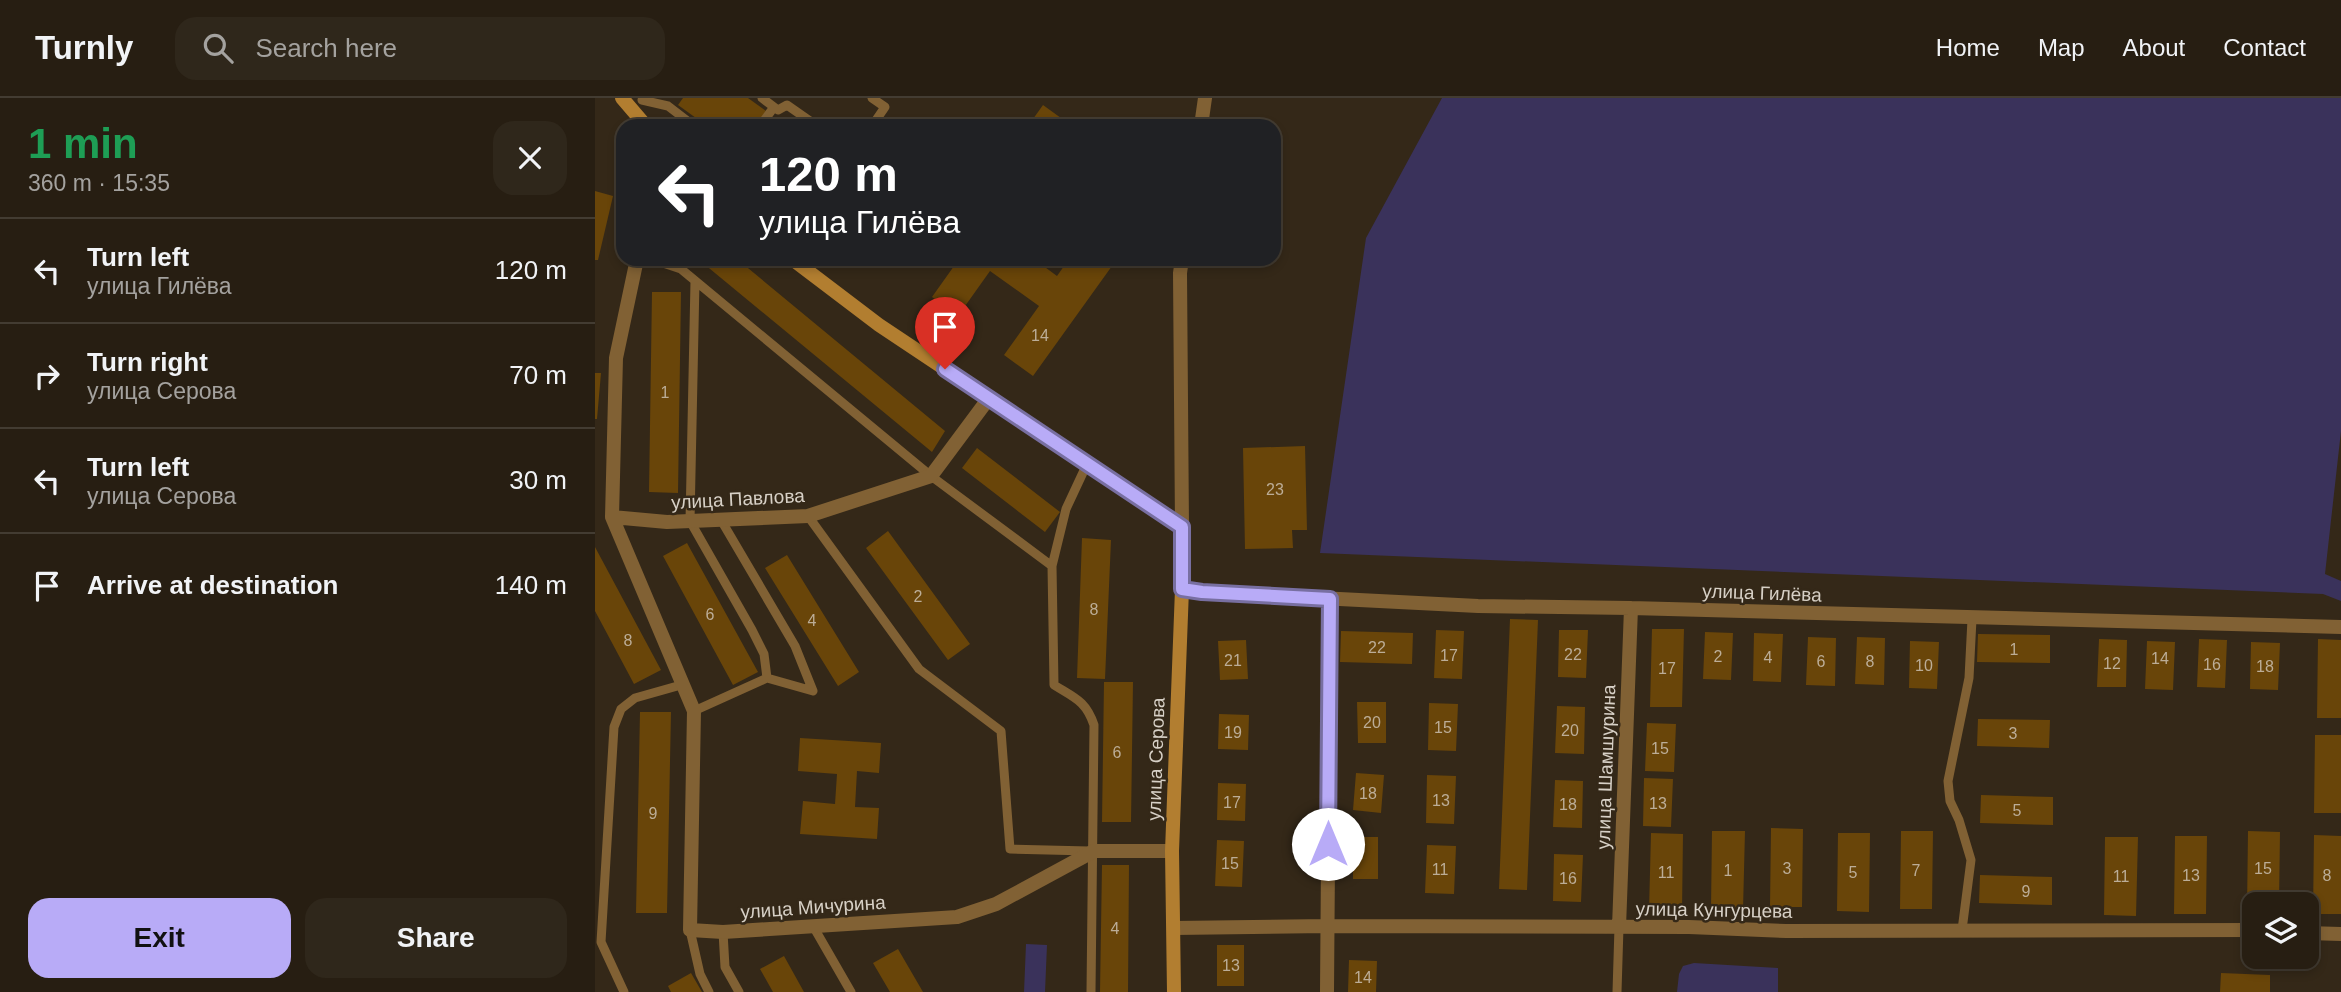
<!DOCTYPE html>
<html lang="en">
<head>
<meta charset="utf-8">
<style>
	body { margin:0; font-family:Arial,sans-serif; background:#2f271b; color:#f1f3f6; height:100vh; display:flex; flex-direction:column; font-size:26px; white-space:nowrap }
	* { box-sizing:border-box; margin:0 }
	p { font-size:23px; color:#a4a29f }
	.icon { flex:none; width:38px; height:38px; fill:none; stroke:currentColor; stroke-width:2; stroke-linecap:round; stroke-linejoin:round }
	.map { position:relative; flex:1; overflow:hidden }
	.details { display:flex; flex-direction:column; background:#271e12; width:595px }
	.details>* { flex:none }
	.banner { position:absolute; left:21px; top:21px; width:665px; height:147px; border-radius:21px; box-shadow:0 4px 10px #0003,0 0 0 2px #433c32; background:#202124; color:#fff; overflow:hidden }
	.controls { position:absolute; left:1647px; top:794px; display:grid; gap:14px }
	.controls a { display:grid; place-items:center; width:77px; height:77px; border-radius:14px; background:#271e12; box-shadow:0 4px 10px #0003,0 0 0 2px #433c32; font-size:35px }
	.pin { position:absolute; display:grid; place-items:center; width:60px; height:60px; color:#fff; margin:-72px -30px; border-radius:50% 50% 50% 0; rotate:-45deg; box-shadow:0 0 7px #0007 }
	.pin .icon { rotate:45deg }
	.me { position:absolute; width:77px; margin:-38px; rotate:0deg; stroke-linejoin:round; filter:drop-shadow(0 0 5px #0008) }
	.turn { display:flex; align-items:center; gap:24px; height:147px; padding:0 28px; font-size:32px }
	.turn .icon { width:91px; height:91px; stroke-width:2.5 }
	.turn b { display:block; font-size:49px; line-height:60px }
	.round { display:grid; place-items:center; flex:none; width:74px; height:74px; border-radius:21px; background:#2f271b }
	.headline { display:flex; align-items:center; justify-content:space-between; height:119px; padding:0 28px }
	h1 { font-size:42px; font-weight:600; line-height:52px; color:#1e9e55 }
	.action { display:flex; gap:14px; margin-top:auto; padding:14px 28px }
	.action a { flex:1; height:80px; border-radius:21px; background:#b8abf7; color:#111; font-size:28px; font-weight:600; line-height:80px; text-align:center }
	.action a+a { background:#2f271b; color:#f1f3f6 }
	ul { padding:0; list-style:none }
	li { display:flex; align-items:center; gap:21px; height:105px; padding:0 28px; border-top:2px solid #433c32 }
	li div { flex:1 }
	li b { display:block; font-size:26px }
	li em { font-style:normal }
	header { display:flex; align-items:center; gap:42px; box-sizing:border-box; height:98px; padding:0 35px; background:#271e12; border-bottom:2px solid #433c32 }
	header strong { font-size:33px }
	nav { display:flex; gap:38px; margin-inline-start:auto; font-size:24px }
	.search { width:490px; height:63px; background:#2f271b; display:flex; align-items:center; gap:18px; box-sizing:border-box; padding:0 24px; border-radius:21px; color:#a4a29f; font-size:26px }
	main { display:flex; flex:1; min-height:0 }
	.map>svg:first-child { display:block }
	.green { fill:#3a325b }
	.building { fill:#694509 }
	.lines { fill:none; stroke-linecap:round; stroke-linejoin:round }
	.lane { stroke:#816134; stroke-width:9 }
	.street { stroke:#816134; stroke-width:14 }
	.secondary { stroke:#b27e30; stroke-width:14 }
	.route-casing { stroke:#786fa1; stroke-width:18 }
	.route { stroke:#b8abf7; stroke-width:12 }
	.labels { text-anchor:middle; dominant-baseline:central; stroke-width:5; stroke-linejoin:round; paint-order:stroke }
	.number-label { font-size:16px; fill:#bcad97 }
	.street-label { font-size:19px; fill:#d7d0c6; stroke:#342818 }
</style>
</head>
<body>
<header>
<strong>Turnly</strong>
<div class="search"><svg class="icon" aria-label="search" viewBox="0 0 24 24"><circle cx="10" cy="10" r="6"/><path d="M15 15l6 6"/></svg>Search here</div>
<nav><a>Home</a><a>Map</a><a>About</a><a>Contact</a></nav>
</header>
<main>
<section class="details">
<div class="headline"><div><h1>1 min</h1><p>360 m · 15:35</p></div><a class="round"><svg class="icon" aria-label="close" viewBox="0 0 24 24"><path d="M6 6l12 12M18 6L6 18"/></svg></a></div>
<ul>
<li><svg class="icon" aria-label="left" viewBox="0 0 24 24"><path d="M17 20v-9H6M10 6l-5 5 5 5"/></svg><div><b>Turn left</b><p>улица Гилёва</p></div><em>120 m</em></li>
<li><svg class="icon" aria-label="right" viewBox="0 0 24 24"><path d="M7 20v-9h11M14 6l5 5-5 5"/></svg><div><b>Turn right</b><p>улица Серова</p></div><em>70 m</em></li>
<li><svg class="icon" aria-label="left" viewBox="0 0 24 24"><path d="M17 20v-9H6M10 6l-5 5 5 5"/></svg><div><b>Turn left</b><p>улица Серова</p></div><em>30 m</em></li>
<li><svg class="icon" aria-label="arrive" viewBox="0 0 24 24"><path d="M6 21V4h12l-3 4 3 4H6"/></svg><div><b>Arrive at destination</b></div><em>140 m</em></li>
</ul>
<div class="action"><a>Exit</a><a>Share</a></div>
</section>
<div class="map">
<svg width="1746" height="894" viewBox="0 0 1746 894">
	<rect width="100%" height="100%" fill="#342818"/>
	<!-- green -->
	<path class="green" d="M847 0H1746V333L1730 476 1746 483V503L1728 496 725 455 771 140Z
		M431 846 452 847 450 894H429Z
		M1099 865 1183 870V894H1082L1084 876 1088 868Z"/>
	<!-- building -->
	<path class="building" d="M88 0H153L171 13 160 28H112L83 7Z
		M448 7 477 28H433Z
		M0 93 18 98 3 162H0Z
		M103 161H142L350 333 337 354Z
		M364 161H439L462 178 474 161H522L438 278 409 257 444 208 395 173 363 218 337 199Z
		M57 194H86L83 395 54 394Z
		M0 275H6L2 321H0Z
		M710 348 712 432H697L698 450 650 451 648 350Z
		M382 350 465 414 450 434 367 370Z
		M293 433 375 546 353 562 271 450Z
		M487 440 516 442 510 581 482 580Z
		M92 445 163 574 138 587 68 458Z
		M0 449 66 572 39 586 0 513Z
		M192 457 264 574 243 588 170 470Z
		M915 521 943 522 932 792 904 791Z
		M1057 531H1089L1087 609H1055Z
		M841 532 869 533 867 581 839 580Z
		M964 532H993L991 580 963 579Z
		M746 533 818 535 817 566 745 564Z
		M1110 534 1138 535 1136 582 1108 581Z
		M1159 535 1188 536 1186 584 1158 583Z
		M1383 536 1455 537V565L1382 564Z
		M1213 539 1241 540 1240 588 1211 587Z
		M1262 539 1290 540 1289 587 1260 586Z
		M1504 541 1532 542 1531 589H1502Z
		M1604 541 1632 542 1630 590 1602 589Z
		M1723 541 1746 542V620H1722Z
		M651 542 653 581 625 582 623 543Z
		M1315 543 1344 544 1342 591 1314 590Z
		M1552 543 1580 544 1578 592 1550 591Z
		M1656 544 1685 545 1683 592 1655 591Z
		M509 584H538L536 724H507Z
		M762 604H791V645H763Z
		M834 605 863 606 861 653 833 652Z
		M962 608 990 609 989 656 960 655Z
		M45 614H76L72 815H41Z
		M624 616 654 617 653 652 623 651Z
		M1383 621 1455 622 1454 650 1382 648Z
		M1052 625 1081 626 1079 674 1050 673Z
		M1720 637H1746V715H1719Z
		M205 640 286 645 284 675 262 673 260 709 284 710 282 741 205 736 208 703 240 706 242 676 203 673Z
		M761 675 789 677 786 715 758 712Z
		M832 677 861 678 859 726 831 725Z
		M1049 680 1078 681 1076 729 1048 728Z
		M960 682 988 683 987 730 958 729Z
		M623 685 651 686 650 723 622 722Z
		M1386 697 1458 699V727L1385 725Z
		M1176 730 1208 731 1207 809H1175Z
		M1117 733H1150L1148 812 1116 811Z
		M1306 733H1338L1337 811H1305Z
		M1653 733 1685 734 1684 807H1659V812H1652Z
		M1056 735 1088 736 1087 814 1054 813Z
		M1243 735H1275L1274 814 1242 813Z
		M1719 737 1746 738V816H1718Z
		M1580 738H1612L1611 816H1579Z
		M758 739H783V781H758Z
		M1510 739H1543L1541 818 1509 817Z
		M622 742 649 743 647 789 620 788Z
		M832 747 861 748 859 796 830 795Z
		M959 756 988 757 986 804 958 803Z
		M507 767H534L533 894H505Z
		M1385 777 1457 779V807L1384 805Z
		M622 847H649V888H622Z
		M303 851 328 894H295L278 865Z
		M189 858 209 894H178L165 871Z
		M754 862 782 863 781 894H753Z
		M96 875 107 894H76L73 888Z
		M1626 875 1675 877V894H1625Z"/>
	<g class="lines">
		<!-- lane -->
		<path class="lane" d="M167 0 183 12 192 7 222 28
			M47 2 73 8 99 28
			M165 28 179 9
			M277 28 290 9 277 0
			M42 163 68 165 86 171 336 378 457 468
			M492 366 471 411 457 468 459 587C480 600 491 603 499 627L496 894
			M213 418 324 571 406 633 415 751 494 753
			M126 422 200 548 218 593 172 580
			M99 613 172 580 169 556 157 532 95 423 100 183
			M218 828 256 894
			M95 832 105 876 114 894
			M1367 832 1376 762 1364 722 1355 703 1353 683 1374 580 1377 521
			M128 834 130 869 144 894
			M29 894 6 844 19 629 26 611 40 600 86 587
			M1022 894 1024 829"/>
		<!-- street -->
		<path class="street" d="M606 28 610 0
			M42 161 21 260 17 419 99 613 95 832 128 834 362 819 401 806 499 753H577
			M17 419 72 424 213 418 336 378 394 300
			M587 429 585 175 587 161
			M587 491 607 494 883 508 1036 510 1746 529
			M1024 829 1036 510
			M579 830 732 828 1094 829 1191 833 1659 832
			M1712 835 1746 836
			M732 894 735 501"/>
		<!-- secondary -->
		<path class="secondary" d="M27 0 51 28
			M197 161 284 227 587 429V491L577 753 579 894"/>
	</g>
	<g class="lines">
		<defs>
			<path id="route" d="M350 271 587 429V491L607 494 735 501 733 746"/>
		</defs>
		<!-- route casing -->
		<use href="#route" class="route-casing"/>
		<!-- route -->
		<use href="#route" class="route"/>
	</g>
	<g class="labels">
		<!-- number labels -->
		<g class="number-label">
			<text x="445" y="237">14</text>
			<text x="70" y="294">1</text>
			<text x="680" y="391">23</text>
			<text x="323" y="498">2</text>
			<text x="499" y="511">8</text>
			<text x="115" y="516">6</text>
			<text x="217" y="522">4</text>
			<text x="33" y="542">8</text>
			<text x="782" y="549">22</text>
			<text x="1419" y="551">1</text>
			<text x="978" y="556">22</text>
			<text x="854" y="557">17</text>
			<text x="1123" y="558">2</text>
			<text x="1173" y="559">4</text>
			<text x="1565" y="560">14</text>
			<text x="638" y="562">21</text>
			<text x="1226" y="563">6</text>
			<text x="1275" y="563">8</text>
			<text x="1517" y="565">12</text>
			<text x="1617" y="566">16</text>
			<text x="1329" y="567">10</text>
			<text x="1670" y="568">18</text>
			<text x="1072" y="570">17</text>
			<text x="777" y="624">20</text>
			<text x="848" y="629">15</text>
			<text x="975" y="632">20</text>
			<text x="638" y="634">19</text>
			<text x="1418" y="635">3</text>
			<text x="1065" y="650">15</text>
			<text x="522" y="654">6</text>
			<text x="773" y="695">18</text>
			<text x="846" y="702">13</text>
			<text x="637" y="704">17</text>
			<text x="1063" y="705">13</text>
			<text x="973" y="706">18</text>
			<text x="1422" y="712">5</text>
			<text x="58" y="715">9</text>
			<text x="635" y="765">15</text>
			<text x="1192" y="770">3</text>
			<text x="1668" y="770">15</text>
			<text x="845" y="771">11</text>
			<text x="1133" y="772">1</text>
			<text x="1321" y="772">7</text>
			<text x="1071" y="774">11</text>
			<text x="1258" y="774">5</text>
			<text x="1596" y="777">13</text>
			<text x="1732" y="777">8</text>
			<text x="1526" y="778">11</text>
			<text x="973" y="780">16</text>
			<text x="1431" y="793">9</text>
			<text x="520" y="830">4</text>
			<text x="636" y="867">13</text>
			<text x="768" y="879">14</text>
		</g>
		<!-- street labels -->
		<g class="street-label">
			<text transform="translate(143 401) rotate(-3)">улица Павлова</text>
			<text transform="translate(1167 495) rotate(2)">улица Гилёва</text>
			<text transform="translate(561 661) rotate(-88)">улица Серова</text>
			<text transform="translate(1011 669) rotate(-88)">улица Шамшурина</text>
			<text transform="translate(218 809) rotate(-4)">улица Мичурина</text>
			<text transform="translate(1119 812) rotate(1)">улица Кунгурцева</text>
		</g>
	</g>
</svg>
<div class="controls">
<a><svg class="icon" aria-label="layers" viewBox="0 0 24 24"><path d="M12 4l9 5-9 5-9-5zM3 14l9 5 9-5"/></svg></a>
</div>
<div class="pin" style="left:350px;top:271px;background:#d93025"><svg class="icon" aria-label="arrive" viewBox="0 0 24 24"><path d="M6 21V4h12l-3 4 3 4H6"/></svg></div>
<svg class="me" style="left:733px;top:746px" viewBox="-20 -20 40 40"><circle r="19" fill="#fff"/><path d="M0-13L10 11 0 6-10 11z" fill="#b8abf7"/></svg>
<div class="banner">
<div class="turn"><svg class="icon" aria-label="left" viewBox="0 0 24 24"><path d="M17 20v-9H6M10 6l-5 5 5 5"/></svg><div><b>120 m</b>улица Гилёва</div></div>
</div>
</div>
</main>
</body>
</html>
